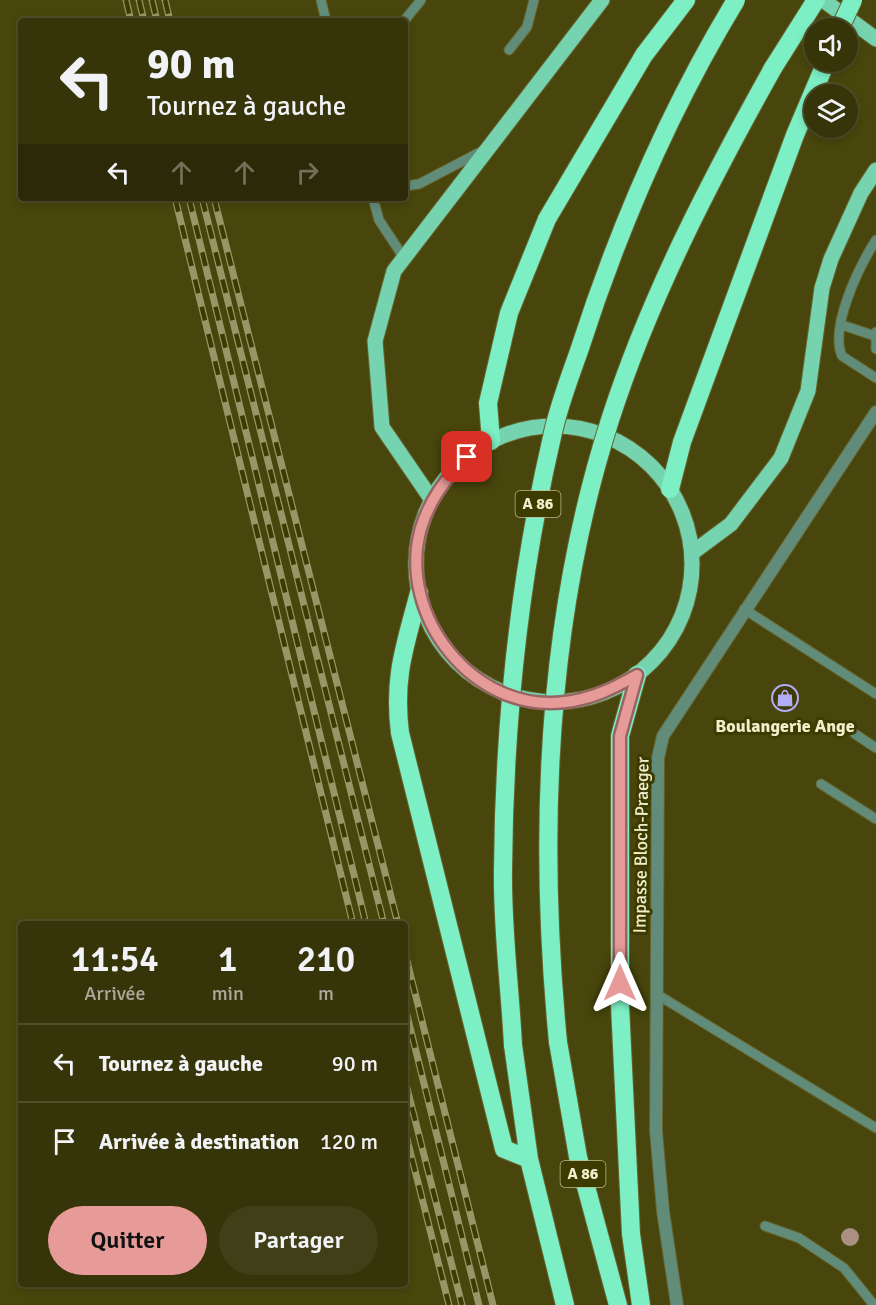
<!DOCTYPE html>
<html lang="fr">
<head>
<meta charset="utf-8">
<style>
	body { margin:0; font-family:Signika,sans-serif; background:#413f17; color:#f1f3f6; height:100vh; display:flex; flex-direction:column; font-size:22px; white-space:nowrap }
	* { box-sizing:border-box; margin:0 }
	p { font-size:20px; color:#aaaa9c }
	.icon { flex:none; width:33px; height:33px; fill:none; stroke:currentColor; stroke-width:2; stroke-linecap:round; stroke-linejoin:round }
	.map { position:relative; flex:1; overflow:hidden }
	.details { position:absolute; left:18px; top:921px; width:390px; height:366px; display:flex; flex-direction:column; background:#363409; border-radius:6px; box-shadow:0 3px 9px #0003,0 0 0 2px #504f2a }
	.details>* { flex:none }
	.top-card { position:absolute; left:18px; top:18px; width:390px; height:183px; border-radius:6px; box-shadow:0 3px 9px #0003,0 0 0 2px #504f2a; background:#363409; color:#f1f3f6; overflow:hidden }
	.controls { position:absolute; left:804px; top:18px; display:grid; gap:12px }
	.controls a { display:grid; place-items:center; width:54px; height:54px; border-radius:50%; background:#363409; box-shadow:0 3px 9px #0003,0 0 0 2px #504f2a; font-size:30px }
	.pin { position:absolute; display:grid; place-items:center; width:51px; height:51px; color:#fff; margin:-26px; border-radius:12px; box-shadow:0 3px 9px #0006 }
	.me { position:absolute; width:66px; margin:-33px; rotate:0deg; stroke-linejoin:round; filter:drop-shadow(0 0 4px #0008) }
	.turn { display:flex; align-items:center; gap:21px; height:126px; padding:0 30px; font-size:27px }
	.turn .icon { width:78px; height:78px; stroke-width:2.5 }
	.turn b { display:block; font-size:42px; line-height:51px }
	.lanes { display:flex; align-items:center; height:57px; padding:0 30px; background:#0003; justify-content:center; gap:30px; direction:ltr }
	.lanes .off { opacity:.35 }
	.eta { display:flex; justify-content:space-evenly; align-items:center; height:102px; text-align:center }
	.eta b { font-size:36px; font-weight:600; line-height:42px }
	.action { display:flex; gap:12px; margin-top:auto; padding:12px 30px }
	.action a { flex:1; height:69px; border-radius:36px; background:#e69b98; color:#111; font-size:24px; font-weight:600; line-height:69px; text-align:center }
	.action a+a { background:#413f17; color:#f1f3f6 }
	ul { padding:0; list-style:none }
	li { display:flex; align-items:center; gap:18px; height:78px; padding:0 30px; border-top:2px solid #504f2a }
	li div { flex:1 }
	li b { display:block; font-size:22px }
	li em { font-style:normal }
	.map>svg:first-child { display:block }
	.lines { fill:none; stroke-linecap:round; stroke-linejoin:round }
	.lane-casing { stroke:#66642f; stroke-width:11 }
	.street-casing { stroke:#66642f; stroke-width:14 }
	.primary-casing { stroke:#66642f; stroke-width:17 }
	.highway-casing { stroke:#66642f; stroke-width:20 }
	.lane { stroke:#618c7a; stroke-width:9 }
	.street { stroke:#618c7a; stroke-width:12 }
	.primary { stroke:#75d3af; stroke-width:15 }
	.highway { stroke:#7cefc4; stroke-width:18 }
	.rail-casing { stroke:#979667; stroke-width:7 }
	.rail { stroke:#3e3b00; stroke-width:4.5; stroke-dasharray:14; stroke-linecap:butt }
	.highway-bridge-casing { stroke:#66642f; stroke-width:20; stroke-linecap:butt }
	.highway-bridge { stroke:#7cefc4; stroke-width:18 }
	.tree { fill:#aa9082 }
	.route-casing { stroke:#966563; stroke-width:15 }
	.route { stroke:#e69b98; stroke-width:10 }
	.labels { text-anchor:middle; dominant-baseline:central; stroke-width:6; stroke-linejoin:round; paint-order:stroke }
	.shield { fill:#3e3b00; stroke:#bbb98f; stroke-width:1.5 }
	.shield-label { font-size:16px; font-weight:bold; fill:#f0efcc }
	.poi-label { font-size:18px; font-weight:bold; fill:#f0efcc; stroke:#3e3b00 }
	.street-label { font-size:18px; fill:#f0efcc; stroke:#3e3b00 }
</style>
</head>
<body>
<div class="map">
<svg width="876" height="1305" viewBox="0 0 876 1305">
	<rect width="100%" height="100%" fill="#48460c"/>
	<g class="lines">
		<defs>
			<path id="lane" d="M321 0 326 21
				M404 21 421 0
				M509 50 527 27 534 0
				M405 186 419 184 484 150
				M373 198 379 220 404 258
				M876 240C860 265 829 327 842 356L876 378
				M842 325 875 336
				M876 332V349
				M744 609 876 694
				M855 734 876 748
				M821 784 876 819
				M658 995 876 1128
				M765 1226 799 1238 844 1268 874 1305"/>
			<path id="street" d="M677 1305 663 1211 656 1131 658 758 663 736 876 412"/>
			<path id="primary" d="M823 0 876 39
				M416 564a138 138 0 1 1 276 0a138 138 0 1 1-276 0Z
				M432 500 382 427 375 341 394 271 602 0
				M692 553 731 524 781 458 808 391 822 288 831 259 861 193 876 170"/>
			<path id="highway" d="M773 68 816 0
				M491 441 488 403 509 313 547 219 644 55 686 0
				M670 489 682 442 795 135 826 62
				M419 593C405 646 393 677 400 733L504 1149 529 1159
				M637 675 620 736V1005L631 1234 641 1305
				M558 1042 578 1157 618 1305
				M513 1045 529 1159 565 1305"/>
		</defs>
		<!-- lane casing -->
		<use href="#lane" class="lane-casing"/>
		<!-- street casing -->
		<use href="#street" class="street-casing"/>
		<!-- primary casing -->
		<use href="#primary" class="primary-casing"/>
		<!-- highway casing -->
		<use href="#highway" class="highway-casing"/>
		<!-- lane -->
		<use href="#lane" class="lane"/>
		<!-- street -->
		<use href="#street" class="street"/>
		<!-- primary -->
		<use href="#primary" class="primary"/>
		<!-- highway -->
		<use href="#highway" class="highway"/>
		<defs>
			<path id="rail" d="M126 0 131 21
				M139 0 144 21
				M152 0 157 21
				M165 0 170 21
				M175 198 353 924
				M189 198 366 924
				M202 198 384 924
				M214 198 398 924
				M405 953 493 1305
				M405 1007 479 1305
				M405 1080 462 1305
				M405 1131 449 1305"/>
		</defs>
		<!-- rail casing -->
		<use href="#rail" class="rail-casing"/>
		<!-- rail -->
		<use href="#rail" class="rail"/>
		<defs>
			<path id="highway-bridge" d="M840 28 853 0
				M558 1042C538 835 546 619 610 420 650 296 710 181 773 68
				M513 1045C510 987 502 928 503 870 504 725 519 579 552 437 558 407 570 377 580 348 619 227 670 109 736 0"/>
		</defs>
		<!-- highway-bridge casing -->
		<use href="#highway-bridge" class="highway-bridge-casing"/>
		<!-- highway-bridge -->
		<use href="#highway-bridge" class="highway-bridge"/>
	</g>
	<!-- trees -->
	<circle class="tree" cx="850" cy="1237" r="9"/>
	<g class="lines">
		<defs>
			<path id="route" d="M467 457C446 478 430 499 421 528 396 615 474 714 565 702 592 699 614 688 637 675L620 736V983"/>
		</defs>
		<!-- route casing -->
		<use href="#route" class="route-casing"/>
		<!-- route -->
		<use href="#route" class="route"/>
	</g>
	<!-- icons -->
	<defs>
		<symbol id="shop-ring" viewBox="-11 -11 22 22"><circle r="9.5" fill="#3e3b00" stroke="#b2adf9" stroke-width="1.5"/><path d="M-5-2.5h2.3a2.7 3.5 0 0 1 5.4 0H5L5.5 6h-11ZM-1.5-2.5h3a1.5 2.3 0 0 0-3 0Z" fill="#b2adf9"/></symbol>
	</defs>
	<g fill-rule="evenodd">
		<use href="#shop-ring" x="770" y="683" width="30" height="30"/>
	</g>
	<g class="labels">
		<!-- shield labels -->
		<g class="shield">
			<rect x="515.5" y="491" width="45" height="26" rx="4.5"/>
			<rect x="560.5" y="1161" width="45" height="26" rx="4.5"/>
		</g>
		<g class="shield-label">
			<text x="538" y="504">A 86</text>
			<text x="583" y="1174">A 86</text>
		</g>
		<!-- poi labels -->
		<g class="poi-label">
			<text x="785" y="726">Boulangerie Ange</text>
		</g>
		<!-- street labels -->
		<g class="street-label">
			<text transform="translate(641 845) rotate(-89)">Impasse Bloch-Praeger</text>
		</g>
	</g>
</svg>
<div class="controls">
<a><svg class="icon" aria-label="sound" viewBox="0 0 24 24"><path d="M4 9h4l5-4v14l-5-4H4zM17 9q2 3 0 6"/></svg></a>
<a><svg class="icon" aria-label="layers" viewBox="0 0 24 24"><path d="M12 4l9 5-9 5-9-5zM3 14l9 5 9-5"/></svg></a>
</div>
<div class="pin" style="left:467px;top:457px;background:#d93025"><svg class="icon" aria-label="arrive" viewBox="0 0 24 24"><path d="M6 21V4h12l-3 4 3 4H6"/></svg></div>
<svg class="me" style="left:620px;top:983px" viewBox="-20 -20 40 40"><path d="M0-17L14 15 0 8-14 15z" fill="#e69b98" stroke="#fff" stroke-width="4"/></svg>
<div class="top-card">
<div class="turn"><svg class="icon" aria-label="left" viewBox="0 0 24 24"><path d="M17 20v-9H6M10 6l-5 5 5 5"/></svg><div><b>90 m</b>Tournez à gauche</div></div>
<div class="lanes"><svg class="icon" aria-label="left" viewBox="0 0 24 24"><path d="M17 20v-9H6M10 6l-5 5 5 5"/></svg><svg class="icon off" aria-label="ahead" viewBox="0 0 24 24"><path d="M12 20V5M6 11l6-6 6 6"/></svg><svg class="icon off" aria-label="ahead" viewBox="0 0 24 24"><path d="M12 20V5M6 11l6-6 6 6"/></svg><svg class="icon off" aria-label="right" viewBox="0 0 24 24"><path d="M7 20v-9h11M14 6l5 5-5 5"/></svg></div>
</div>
<section class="details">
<div class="eta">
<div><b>11:54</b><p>Arrivée</p></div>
<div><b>1</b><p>min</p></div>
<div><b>210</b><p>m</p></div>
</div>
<ul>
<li><svg class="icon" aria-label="left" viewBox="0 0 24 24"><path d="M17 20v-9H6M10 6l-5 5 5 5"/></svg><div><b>Tournez à gauche</b></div><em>90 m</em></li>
<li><svg class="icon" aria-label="arrive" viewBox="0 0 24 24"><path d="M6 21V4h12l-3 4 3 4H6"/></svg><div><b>Arrivée à destination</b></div><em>120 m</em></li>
</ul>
<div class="action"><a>Quitter</a><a>Partager</a></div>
</section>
</div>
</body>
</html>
